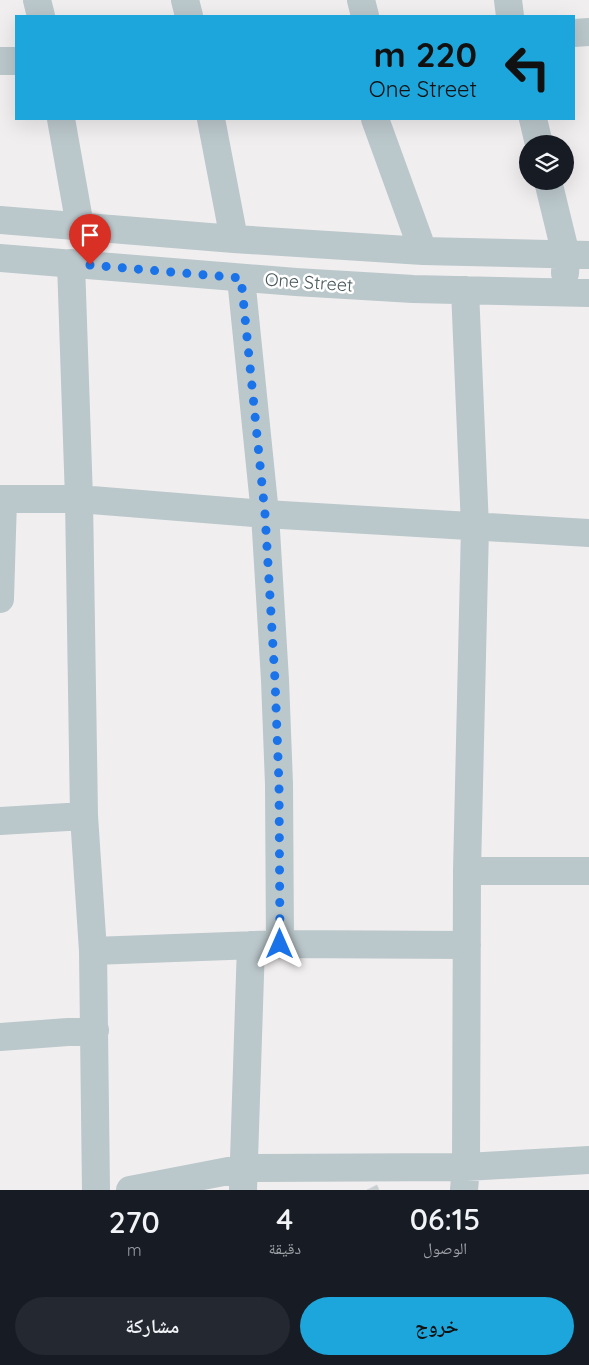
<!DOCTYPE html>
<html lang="ar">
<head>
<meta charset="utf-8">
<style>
	body { margin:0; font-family:Quicksand,"Noto Naskh Arabic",sans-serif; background:#242831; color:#f1f3f6; direction:rtl; height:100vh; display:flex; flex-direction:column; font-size:19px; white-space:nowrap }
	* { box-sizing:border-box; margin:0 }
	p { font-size:16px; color:#9ea1a6 }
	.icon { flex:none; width:28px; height:28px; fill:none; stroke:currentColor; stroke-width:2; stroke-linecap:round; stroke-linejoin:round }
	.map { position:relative; height:1190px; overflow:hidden; direction:ltr }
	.drawer { display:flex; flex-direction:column; background:#171b24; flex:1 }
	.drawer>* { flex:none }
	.banner { position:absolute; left:15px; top:15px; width:560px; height:105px; border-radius:0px; box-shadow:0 5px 20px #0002; direction:rtl; background:#1da6dc; color:#111; overflow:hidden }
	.tools { position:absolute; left:519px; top:135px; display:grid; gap:10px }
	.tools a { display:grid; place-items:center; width:55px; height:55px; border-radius:50%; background:#171b24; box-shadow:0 5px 20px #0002; font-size:25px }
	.pin { position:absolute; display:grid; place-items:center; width:42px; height:42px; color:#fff; margin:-51px -21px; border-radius:50% 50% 50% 0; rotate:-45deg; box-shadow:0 0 5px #0007 }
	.pin .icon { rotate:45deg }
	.me { position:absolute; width:55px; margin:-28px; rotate:0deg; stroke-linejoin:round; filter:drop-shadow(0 0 4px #0008) }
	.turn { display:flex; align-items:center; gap:18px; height:105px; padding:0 15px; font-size:22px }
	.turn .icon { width:65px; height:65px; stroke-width:2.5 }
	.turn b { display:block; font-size:35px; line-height:42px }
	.eta { display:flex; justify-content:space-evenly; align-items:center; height:85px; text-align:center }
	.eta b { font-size:30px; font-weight:600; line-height:35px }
	.primary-button { display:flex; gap:10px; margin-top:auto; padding:10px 15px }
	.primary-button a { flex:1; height:58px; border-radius:30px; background:#1da6dc; color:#111; font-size:20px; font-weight:600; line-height:58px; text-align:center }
	.primary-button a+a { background:#242831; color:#f1f3f6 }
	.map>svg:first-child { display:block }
	.building { fill:#c8cdd0; stroke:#d2d6da }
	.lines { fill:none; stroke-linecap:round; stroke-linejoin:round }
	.minor { stroke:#bac7cb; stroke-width:28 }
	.route { stroke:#1a73e8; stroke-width:9; stroke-dasharray:0 16.2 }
	.labels { text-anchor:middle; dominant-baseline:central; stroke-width:5; stroke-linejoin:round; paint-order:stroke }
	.street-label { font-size:18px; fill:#47575b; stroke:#fff }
</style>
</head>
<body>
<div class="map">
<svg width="589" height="1190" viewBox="0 0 589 1190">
	<rect width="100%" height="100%" fill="#f1eeef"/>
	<!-- building -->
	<path class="building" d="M377 1185 379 1190H367Z"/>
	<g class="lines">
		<!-- minor -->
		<path class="minor" d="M37 0 41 16
			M185 0 189 16
			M361 0 365 16
			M508 0 510 16
			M574 33 589 32
			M0 61H16
			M61 119 80 226
			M211 119 234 239
			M375 119 423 251
			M533 119 539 144
			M548 181 566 255 565 273
			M0 220 234 239 423 251 589 255
			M0 258 296 282 413 289 589 293
			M71 263 79 499 84 816 93 951 96 1190
			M241 278 265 514 275 680 279 784 280 944
			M0 499H79L265 514 589 533
			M0 599 3 499
			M0 821 84 816
			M467 871H589
			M93 951 280 944 467 945
			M0 1037 95 1030
			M130 1190 244 1168 466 1167 589 1160
			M243 1190 251 945
			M464 1190 466 1167 467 871 475 527 465 290"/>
	</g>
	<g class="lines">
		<!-- route -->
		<path class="route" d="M90 265 241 278 265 514 275 680 279 784 280 944"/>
	</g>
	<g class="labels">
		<!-- street labels -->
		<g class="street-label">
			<text transform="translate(309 282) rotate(4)">One Street</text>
		</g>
	</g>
</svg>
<div class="tools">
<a><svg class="icon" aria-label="layers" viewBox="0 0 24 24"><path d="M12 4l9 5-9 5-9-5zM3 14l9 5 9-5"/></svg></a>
</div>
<div class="pin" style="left:90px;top:265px;background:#d93025"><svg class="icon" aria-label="arrive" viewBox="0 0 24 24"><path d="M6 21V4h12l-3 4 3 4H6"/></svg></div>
<svg class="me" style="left:280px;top:944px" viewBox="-20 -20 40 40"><path d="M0-17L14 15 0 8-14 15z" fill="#1a73e8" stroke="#fff" stroke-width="4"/></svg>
<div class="banner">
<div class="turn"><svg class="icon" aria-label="left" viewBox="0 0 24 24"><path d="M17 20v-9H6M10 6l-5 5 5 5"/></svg><div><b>220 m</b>One Street</div></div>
</div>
</div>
<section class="drawer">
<div class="eta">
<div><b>06:15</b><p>الوصول</p></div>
<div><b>4</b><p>دقيقة</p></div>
<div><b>270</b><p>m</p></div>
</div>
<div class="primary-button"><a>خروج</a><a>مشاركة</a></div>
</section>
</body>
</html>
